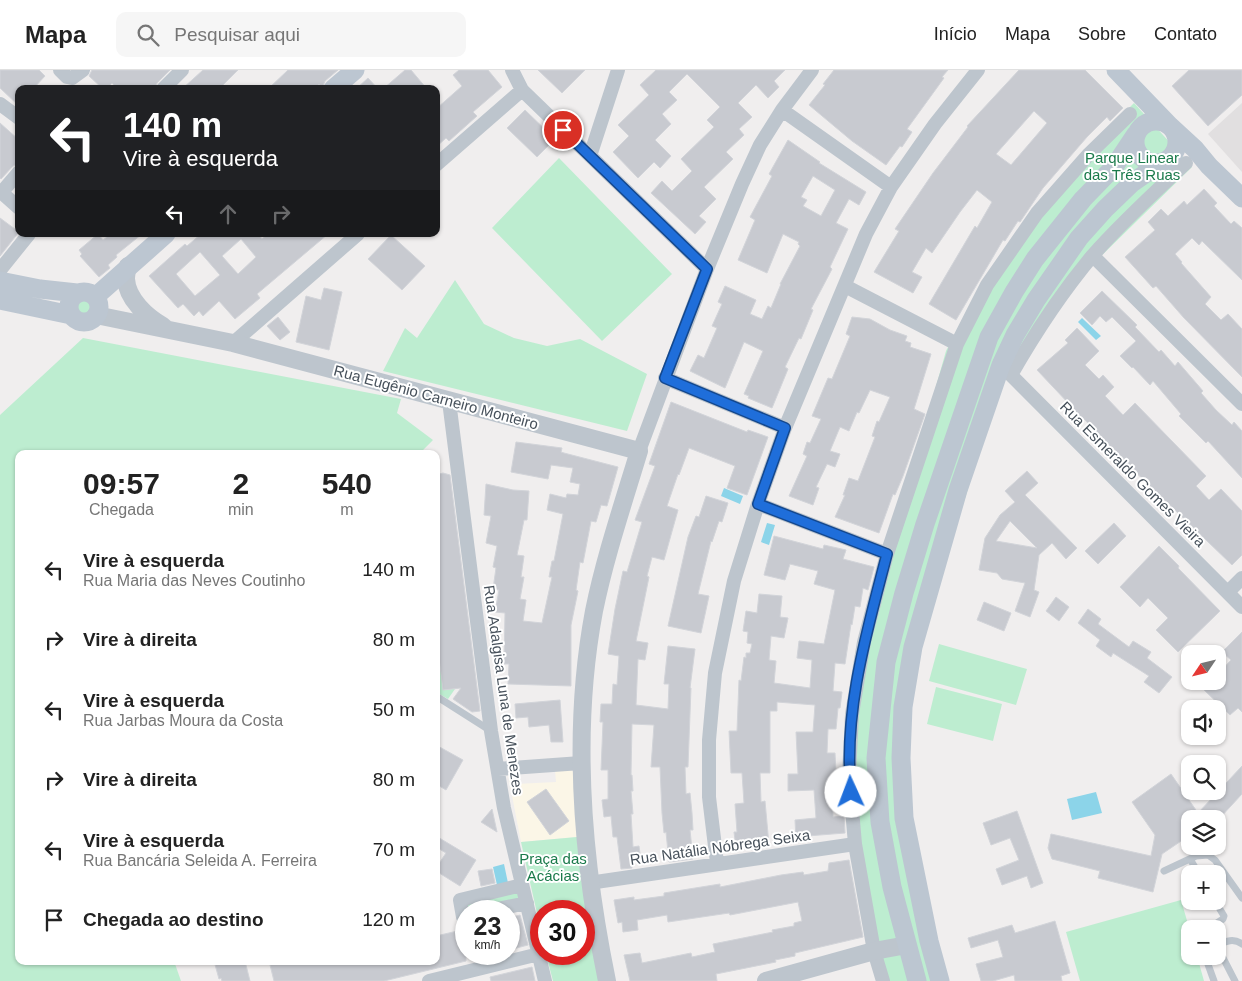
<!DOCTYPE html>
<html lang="pt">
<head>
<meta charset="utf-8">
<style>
	body { margin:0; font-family:Helvetica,sans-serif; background:#f6f6f6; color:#222; height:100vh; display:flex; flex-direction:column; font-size:19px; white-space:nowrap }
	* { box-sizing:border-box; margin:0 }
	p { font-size:16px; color:#767676 }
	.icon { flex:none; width:28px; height:28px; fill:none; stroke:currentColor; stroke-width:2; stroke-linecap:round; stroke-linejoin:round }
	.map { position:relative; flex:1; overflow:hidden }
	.side { position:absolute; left:15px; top:380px; width:425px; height:515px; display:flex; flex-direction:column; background:#fff; border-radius:10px; box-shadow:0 1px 4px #0004 }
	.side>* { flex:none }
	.hud { position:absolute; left:15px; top:15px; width:425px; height:152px; border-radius:10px; box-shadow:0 1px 4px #0004; background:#202124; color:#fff; overflow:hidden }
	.needle { width:32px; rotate:235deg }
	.fabs { position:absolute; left:1181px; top:575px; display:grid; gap:10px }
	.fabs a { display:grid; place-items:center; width:45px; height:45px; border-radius:10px; background:#fff; box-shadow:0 1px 4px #0004; font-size:25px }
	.speed { position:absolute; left:455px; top:830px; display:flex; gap:10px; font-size:25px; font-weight:700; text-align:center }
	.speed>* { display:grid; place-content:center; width:65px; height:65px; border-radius:50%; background:#fff; box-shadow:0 1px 4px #0004; line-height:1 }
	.speed small { font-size:12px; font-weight:400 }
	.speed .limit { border:8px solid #d22; background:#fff; color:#111 }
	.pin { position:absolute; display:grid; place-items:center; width:42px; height:42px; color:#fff; margin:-21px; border:2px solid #fff; border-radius:50%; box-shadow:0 1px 5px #0007 }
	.me { position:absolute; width:55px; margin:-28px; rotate:358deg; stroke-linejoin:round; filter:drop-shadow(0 0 4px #0008) }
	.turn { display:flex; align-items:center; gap:18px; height:105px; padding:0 25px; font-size:22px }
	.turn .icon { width:65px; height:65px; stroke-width:2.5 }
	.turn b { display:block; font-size:35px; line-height:42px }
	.lanes { display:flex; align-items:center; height:48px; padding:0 25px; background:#0003; justify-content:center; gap:25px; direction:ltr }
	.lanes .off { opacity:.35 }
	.eta { display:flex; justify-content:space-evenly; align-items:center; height:85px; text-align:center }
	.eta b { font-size:30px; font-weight:700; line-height:35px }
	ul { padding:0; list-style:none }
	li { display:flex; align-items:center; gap:15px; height:70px; padding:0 25px }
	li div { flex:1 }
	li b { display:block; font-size:19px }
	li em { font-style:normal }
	header { display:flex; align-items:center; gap:30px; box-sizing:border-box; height:70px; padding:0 25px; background:#fff; border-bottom:1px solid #e0e0e0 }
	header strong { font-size:24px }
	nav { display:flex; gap:28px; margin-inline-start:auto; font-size:18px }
	.search { width:350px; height:45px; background:#f6f6f6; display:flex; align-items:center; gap:12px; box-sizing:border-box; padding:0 18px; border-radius:10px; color:#767676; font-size:19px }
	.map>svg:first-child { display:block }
	.commercial { fill:#fbf6e7 }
	.education { fill:#e1dfe0 }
	.green { fill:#bdedd0 }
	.water { fill:#8cd4e9 }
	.building { fill:#c8cad0; stroke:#d2d4d9; fill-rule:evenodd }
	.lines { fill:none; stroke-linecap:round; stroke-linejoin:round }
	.service { stroke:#bdc5cd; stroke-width:7 }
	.minor { stroke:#bdc5cd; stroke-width:14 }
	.tertiary { stroke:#bdc5cd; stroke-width:18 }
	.secondary { stroke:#bcc6d1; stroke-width:19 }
	.route-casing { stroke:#14488e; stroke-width:12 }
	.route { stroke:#1f6eda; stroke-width:9 }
	.labels { text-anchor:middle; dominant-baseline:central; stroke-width:4; stroke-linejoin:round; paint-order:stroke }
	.park-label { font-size:15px; fill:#1a7a4b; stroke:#fff }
	.street-label { font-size:15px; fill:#47515b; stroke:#fff }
</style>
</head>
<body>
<header>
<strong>Mapa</strong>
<div class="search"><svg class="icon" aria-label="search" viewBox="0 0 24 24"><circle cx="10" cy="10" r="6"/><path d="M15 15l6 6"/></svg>Pesquisar aqui</div>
<nav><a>Início</a><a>Mapa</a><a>Sobre</a><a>Contato</a></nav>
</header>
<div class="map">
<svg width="1242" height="911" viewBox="0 0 1242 911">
	<rect width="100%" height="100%" fill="#f0eeee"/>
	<!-- commercial -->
	<path class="commercial" d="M571 699 575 705 577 767 521 772 508 705 515 703 516 714 556 712 555 700Z"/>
	<!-- education -->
	<path class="education" d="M1242 33V102L1208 64Z"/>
	<!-- green -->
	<path class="green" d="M1134 33 1192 97 1093 194 1003 306 922 567 907 654V704L920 808 945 911H877L844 677 923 362 946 281 979 218 1059 108Z
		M559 88 672 204 602 271 492 158Z
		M455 210 484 254 514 268 547 276 580 269 647 304 627 361 383 301 405 258 417 268Z
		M75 236a8 8 0 1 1 16 0a8 8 0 1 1-16 0Z
		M83 268 401 329 397 343 433 370 423 380 425 384H19V891H174L181 911H0V345Z
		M939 574 1027 599 1016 635 929 611Z
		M436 580 439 583 443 620 455 619 448 629 436 622Z
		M936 617 1002 634 993 671 927 654Z
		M577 767 582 814 602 911H553L546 884H584V841H541V861L521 772Z
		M522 815 527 833 488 841H466L460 830Z
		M1181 830 1190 861V886H1197L1204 911H1080L1066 862Z"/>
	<!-- water -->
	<path class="water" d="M1082 248 1101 266 1096 270 1078 252Z
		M724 418 743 426 740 434 721 426Z
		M767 453 775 455 769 475 761 472Z
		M1096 722 1102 743 1072 750 1067 729Z
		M504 794 508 813 497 815 493 797Z"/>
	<!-- building -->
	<path class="building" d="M0 0H39L45 6 33 19H19V36L0 18Z
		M92 0H170L157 13 154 19H118L112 13 106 19H103L89 6Z
		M203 0H238L219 19H182Z
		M288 0H338L325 11 322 18 319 14 314 19H268Z
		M405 0H411L427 19H383Z
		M459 0H488L502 17 473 42 477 46 449 71 446 68 436 77V39L462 16 453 5Z
		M538 0H585L562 23Z
		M656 0H785L774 11 779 17 768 28 756 15 738 33 752 47 739 59 744 65 726 82 733 89 704 117 716 129 699 146 706 152 695 164 651 123 662 111 672 121 692 101 681 89 714 57 707 50 720 37 687 4 669 22 677 30 662 44 671 54 655 70 671 86 660 98 654 92 638 108 613 82 629 66 618 55 649 25 640 15Z
		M834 0H948L942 7 944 8 907 59 912 62 902 77 900 76 886 95 852 71 809 35 825 15 823 14Z
		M1019 0H1085L1123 38 1110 51 1107 47 1087 67 1043 118 1020 152 1018 151 1005 171 1003 170 956 250 929 234 975 156 977 158 992 132 977 120 960 142 932 183 926 178 912 202 922 207 913 223 874 202 899 161 895 159 933 103 968 57 967 56ZM1034 41 1047 53 1011 95 996 84Z
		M1189 0H1242V25L1208 56 1172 16Z
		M368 8 378 19H356Z
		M525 40 555 69 537 87 507 58Z
		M0 53 19 70V93L13 96 1 109 0 108Z
		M788 70 820 92 819 93 866 122 859 135 849 129 836 153 848 159 830 197 832 199 811 239 813 240 801 269 799 268 785 297 788 299 772 338 748 328 749 326 744 324 763 281 744 272 725 318 690 301 698 285 704 288 717 258 712 256 722 234 718 232 725 216 756 230 750 244 762 249 768 236 771 238 781 214H780L800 176 798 174 799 172 783 164 767 203 738 190 755 150 750 147 772 106 769 104ZM813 106 835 120 821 146 803 136 807 130 801 127Z
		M1204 119 1217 133 1214 136 1231 154 1234 151 1242 158V210L1202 171 1199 175 1192 168 1175 184 1182 192 1181 193 1211 227 1205 234 1221 250 1228 244 1242 259V307L1184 248 1156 216 1153 218 1125 187 1155 160 1148 152 1161 139 1168 146 1184 131 1187 135Z
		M0 148 19 162 0 186Z
		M98 164 103 170 111 164H142L116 185 117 187 108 195 110 198 99 207 80 186 82 184 79 180Z
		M201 164H258L262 169 268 164H328L257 224 260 228 235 249 219 231 203 246 199 241 194 246 183 234 178 238 149 206 185 174 187 176ZM241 169 256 187 238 204 222 186ZM200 182 220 205 195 226 176 204Z
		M391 165 425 196 402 220 368 189Z
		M324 218 342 222 329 280 296 272 306 226 321 230Z
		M1102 221 1137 255 1135 257 1159 282 1161 280 1175 296 1178 292 1203 321 1201 323 1216 340 1232 355 1234 352 1242 361V408L1208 371 1206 373 1179 346 1181 344 1153 311 1150 315 1133 297 1132 298 1120 286 1136 271 1112 247 1106 252 1100 246 1092 255 1080 243Z
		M278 247 290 262 280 270 267 256Z
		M852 247 870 249 890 260 907 266 905 271 911 273 910 277 931 284 914 339 925 344 903 406 895 425 893 424 879 463 835 447 845 425H843L849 408 858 411 875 367 872 366 877 351 879 352 890 327 870 320 859 343 857 342 849 361 840 357 830 381 840 384 835 397 827 394 816 417 819 418 813 435 789 426 807 386 803 384 807 372 810 373 821 349 812 346 828 308 832 309 850 266 846 264Z
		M1077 258 1099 281 1085 295 1099 309 1103 305 1114 317 1105 326 1123 345 1135 333 1206 406 1196 416 1209 430 1221 419 1242 441V485L1232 495 1127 394 1083 348 1081 350 1069 338 1071 336 1037 300 1068 273 1065 270Z
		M671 332 747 362 748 360 768 367 747 425 727 418 735 396 689 378 679 405 678 404 667 436 678 440 664 490 652 487 647 506 649 507 636 571 648 573 645 590 638 589 636 635 668 639 669 614H664L668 576 695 579 690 618H691L688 697H685L686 724 690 723 692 743 693 760H690L693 789 669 792 666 762 664 763 662 743 660 697H651L654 655 632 654 631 705H632L633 721H631L633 744H631L633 777 639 776 641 791 631 792 632 798 621 799 617 767H613L611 746 604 747 602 730 608 729V700H601L603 652H600L601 634H612L613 614 617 615 619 586 608 584 615 539 623 501 627 502 642 452 635 450 655 396 649 394Z
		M516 372 562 378 561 382 564 383 618 397 607 436 601 435 596 452 591 451 583 493 580 492 576 520 578 521 571 555V616L508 614 509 594H504L505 543 495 542 499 520 493 519 496 498 493 497 497 476 486 473 491 446 484 445 486 414 513 420 529 421 527 450H524L517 485 524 486 521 507H524L520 529 526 530 523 551 542 553 552 507H549L552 491H554L563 444 547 440 550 424 566 428 567 424 578 425 580 414 570 412 573 398 551 395 548 409 511 402Z
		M1027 401 1038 413 1025 425 1077 478 1066 489 1052 473 1039 485 1034 520 1039 522 1030 547 1015 541 1025 513 1002 509 997 503 979 500 985 468 1000 445 1015 432 1005 421ZM1010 451 1037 478 996 471Z
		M443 403 450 405 480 641 472 642 453 629 461 618 443 620 436 564V405Z
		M706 426 728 433 722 452 719 451 712 472 711 471 698 524 709 526 701 563 668 556 688 467 696 446 699 447Z
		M1114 453 1126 466 1098 494 1085 481Z
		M774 466 823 479 824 475 846 480 843 489 874 497 868 520 863 518 860 537 855 536 852 555 851 554 845 594 835 593 833 621 842 622 840 638H838L836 659H828L827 683H835L837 720H832L833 747 844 746 845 763 807 766 804 769H796L795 750 816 748 814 720 788 721V704H798L796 662H813L815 635 777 632V641H770V703H760L761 732 765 731 769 775 736 778 734 762H737L735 734 744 733 742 703H731L729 661H737L739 610 741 611 744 587 746 588V583H750L752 574 747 573 748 562 743 561 746 541 757 543 759 524 782 526 780 547 788 548 784 568 771 566 769 590 776 591 774 613 810 618 812 590 797 588 799 571 824 574 835 520 814 514 818 501 790 494 785 510 764 505Z
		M1159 476 1179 496 1178 498 1220 541 1178 582 1156 560 1168 548 1148 528 1140 537 1120 517Z
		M1056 527 1069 537 1059 551 1046 541Z
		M984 532 1011 543 1004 561 977 550Z
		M1088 539 1101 549 1098 554 1129 577 1133 571 1151 582 1147 588 1172 607 1159 623 1144 612 1149 606 1113 583 1111 587 1096 576 1100 570 1078 553Z
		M1242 562V642L1238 638 1230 645 1203 619 1210 611H1218V604L1231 590 1222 582Z
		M560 630 563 672H551L549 655 529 657 528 647 516 648 515 634Z
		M436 675 463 690 446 720 436 714Z
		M1242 696V724L1219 749H1190V765L1162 784 1153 822 1098 808 1100 801 1052 789 1048 778 1051 764 1151 786 1155 765 1132 732 1171 704 1198 743Z
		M546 719 569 751 550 765 527 732Z
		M492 739 497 762 481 752Z
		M1017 741 1043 813 1031 818 1027 806 1002 815 996 799 1019 790 1010 768 991 775 983 753Z
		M436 766 476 790 460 816 436 801V798L446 783 436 777Z
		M849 790 863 867 795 883V886L775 890 776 892 716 904 717 911H630L624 885 640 883 642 893 691 883 692 887 715 882 713 874 773 862 772 860 794 856V853L802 851 798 832 730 845 729 843 668 852 667 845 637 850 638 860 623 862 622 852 618 853 614 830 634 827V830L664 826V823L720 814V817L781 805 803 802 804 805 828 801 829 793Z
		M492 799 495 813 481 816 478 801Z
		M520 845 528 875 509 880V848Z
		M1055 851 1070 903 1061 906 1062 911H1015L1014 905 993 911H981L976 894 1003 887 998 870 971 878 968 868 1012 855 1015 863Z
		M466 859V891L384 911H274L269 891H436V866Z
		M214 891H245L250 911H222L221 908 219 909Z
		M532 897 535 911H491L490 907Z"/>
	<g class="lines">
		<!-- service -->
		<path class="service" d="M436 626 491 661
			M1190 789 1199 804
			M1164 801 1196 786 1208 785 1215 790 1242 828
			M1208 859 1223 849 1224 846 1215 831
			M1218 875C1226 871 1234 868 1242 874
			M1218 878 1235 911
			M1205 886 1214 911"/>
		<!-- minor -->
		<path class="minor" d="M60 0 67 7 72 8 83 0
			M512 0 522 20 707 199
			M163 19 182 0
			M0 34 19 48
			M782 40 891 117
			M590 86 618 0
			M436 95 522 20
			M0 121 19 138
			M2 122 19 102
			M1093 186 1242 334
			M0 200 29 164
			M845 216 957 274
			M233 273 358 164
			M1001 295 1242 537
			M1011 305C1035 263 1062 222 1093 185 1122 152 1154 123 1186 93
			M665 308 785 358
			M449 331 491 661 504 738 545 911
			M639 381 707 199 742 114 760 75 782 40 812 0
			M758 434 887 484
			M1228 522 1242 508
			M498 699 581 693
			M717 793 709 727V670L715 603 734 511 758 434 785 358 866 164 891 117 935 54 978 0
			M589 813 855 774
			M488 841 527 833
			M466 846 463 847 460 830 522 815
			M429 911 539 884
			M883 911 874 881 855 774 849 705 852 644 864 572 887 484 957 274 987 215 1037 143 1089 84 1130 44"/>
		<!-- tertiary -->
		<path class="tertiary" d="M128 196C127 200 126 205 126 209 127 229 147 247 163 256
			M96 245 233 273 639 381C623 434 605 487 594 541 571 663 582 790 607 911
			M766 911 874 881 907 875"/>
		<!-- secondary -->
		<path class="secondary" d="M1116 0 1170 56 1195 79 1209 96 1242 128
			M333 19 355 0
			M1135 72a21 21 0 1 1 42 0a21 21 0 1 1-42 0Z
			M0 211 40 219 77 223
			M69 237a15 15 0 1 1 30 0a15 15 0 1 1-30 0Z
			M95 227 166 164
			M0 230 71 245
			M917 911 892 817 880 752 876 688 886 592 904 523 925 454 989 267 1014 222 1035 189 1083 129 1114 97 1136 64
			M940 911 929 871 904 748 901 688 903 637 913 577 958 420 1001 295 1015 265 1036 230 1079 168 1105 139 1132 113 1162 92"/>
	</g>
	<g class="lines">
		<defs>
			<path id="route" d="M563 60 707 199 665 308 785 358 758 434 887 484C867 561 843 641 851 722"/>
		</defs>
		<!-- route casing -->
		<use href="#route" class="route-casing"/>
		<!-- route -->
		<use href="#route" class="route"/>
	</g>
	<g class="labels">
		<!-- park labels -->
		<g class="park-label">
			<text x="1132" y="87">Parque Linear<tspan x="1132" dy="17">das Três Ruas</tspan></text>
			<text x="553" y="788">Praça das<tspan x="553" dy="17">Acácias</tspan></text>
		</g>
		<!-- street labels -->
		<g class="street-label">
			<text transform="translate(436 327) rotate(15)">Rua Eugênio Carneiro Monteiro</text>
			<text transform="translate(1133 404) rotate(45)">Rua Esmeraldo Gomes Vieira</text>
			<text transform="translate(504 620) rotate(82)">Rua Adalgisa Luna de Menezes</text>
			<text transform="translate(720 777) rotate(-8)">Rua Natália Nóbrega Seixa</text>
		</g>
	</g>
</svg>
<div class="fabs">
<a><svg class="needle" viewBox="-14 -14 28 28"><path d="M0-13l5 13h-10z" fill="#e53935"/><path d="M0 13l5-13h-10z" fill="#767676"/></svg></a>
<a><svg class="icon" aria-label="sound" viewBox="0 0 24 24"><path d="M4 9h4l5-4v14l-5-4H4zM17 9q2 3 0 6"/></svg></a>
<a><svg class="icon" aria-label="search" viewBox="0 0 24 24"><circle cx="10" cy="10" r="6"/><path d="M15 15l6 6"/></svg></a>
<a><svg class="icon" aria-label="layers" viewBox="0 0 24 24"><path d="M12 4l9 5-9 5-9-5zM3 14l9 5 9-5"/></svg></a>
<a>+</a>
<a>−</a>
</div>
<div class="speed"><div>23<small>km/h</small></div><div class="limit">30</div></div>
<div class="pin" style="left:563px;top:60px;background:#d93025"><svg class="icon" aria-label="arrive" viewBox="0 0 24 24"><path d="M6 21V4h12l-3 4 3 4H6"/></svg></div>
<svg class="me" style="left:851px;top:722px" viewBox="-20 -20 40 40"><circle r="19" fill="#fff"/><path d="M0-13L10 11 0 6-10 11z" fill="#1f6eda"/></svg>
<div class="hud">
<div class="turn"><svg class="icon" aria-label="left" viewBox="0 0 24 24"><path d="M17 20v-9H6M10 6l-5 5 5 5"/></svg><div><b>140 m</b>Vire à esquerda</div></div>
<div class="lanes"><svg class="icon" aria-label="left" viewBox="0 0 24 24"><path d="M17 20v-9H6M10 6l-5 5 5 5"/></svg><svg class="icon off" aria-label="ahead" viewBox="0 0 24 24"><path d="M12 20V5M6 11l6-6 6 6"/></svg><svg class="icon off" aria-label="right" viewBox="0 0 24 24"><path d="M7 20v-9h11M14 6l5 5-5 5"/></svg></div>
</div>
<section class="side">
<div class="eta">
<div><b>09:57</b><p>Chegada</p></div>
<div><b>2</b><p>min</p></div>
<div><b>540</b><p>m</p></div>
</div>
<ul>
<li><svg class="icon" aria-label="left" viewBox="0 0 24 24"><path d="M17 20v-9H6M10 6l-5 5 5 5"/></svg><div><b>Vire à esquerda</b><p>Rua Maria das Neves Coutinho</p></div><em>140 m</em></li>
<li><svg class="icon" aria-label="right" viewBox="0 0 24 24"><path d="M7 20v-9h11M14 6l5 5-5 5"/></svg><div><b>Vire à direita</b></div><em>80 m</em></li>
<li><svg class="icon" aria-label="left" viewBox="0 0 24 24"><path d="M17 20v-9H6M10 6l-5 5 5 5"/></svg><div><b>Vire à esquerda</b><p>Rua Jarbas Moura da Costa</p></div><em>50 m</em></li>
<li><svg class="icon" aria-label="right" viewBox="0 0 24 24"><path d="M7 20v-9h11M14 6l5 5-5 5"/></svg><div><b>Vire à direita</b></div><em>80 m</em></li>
<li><svg class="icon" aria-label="left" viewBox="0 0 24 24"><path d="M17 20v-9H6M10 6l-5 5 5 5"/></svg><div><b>Vire à esquerda</b><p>Rua Bancária Seleida A. Ferreira</p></div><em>70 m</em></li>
<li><svg class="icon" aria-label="arrive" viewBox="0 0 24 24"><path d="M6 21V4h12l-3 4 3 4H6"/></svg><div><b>Chegada ao destino</b></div><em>120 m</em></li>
</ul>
</section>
</div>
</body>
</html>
